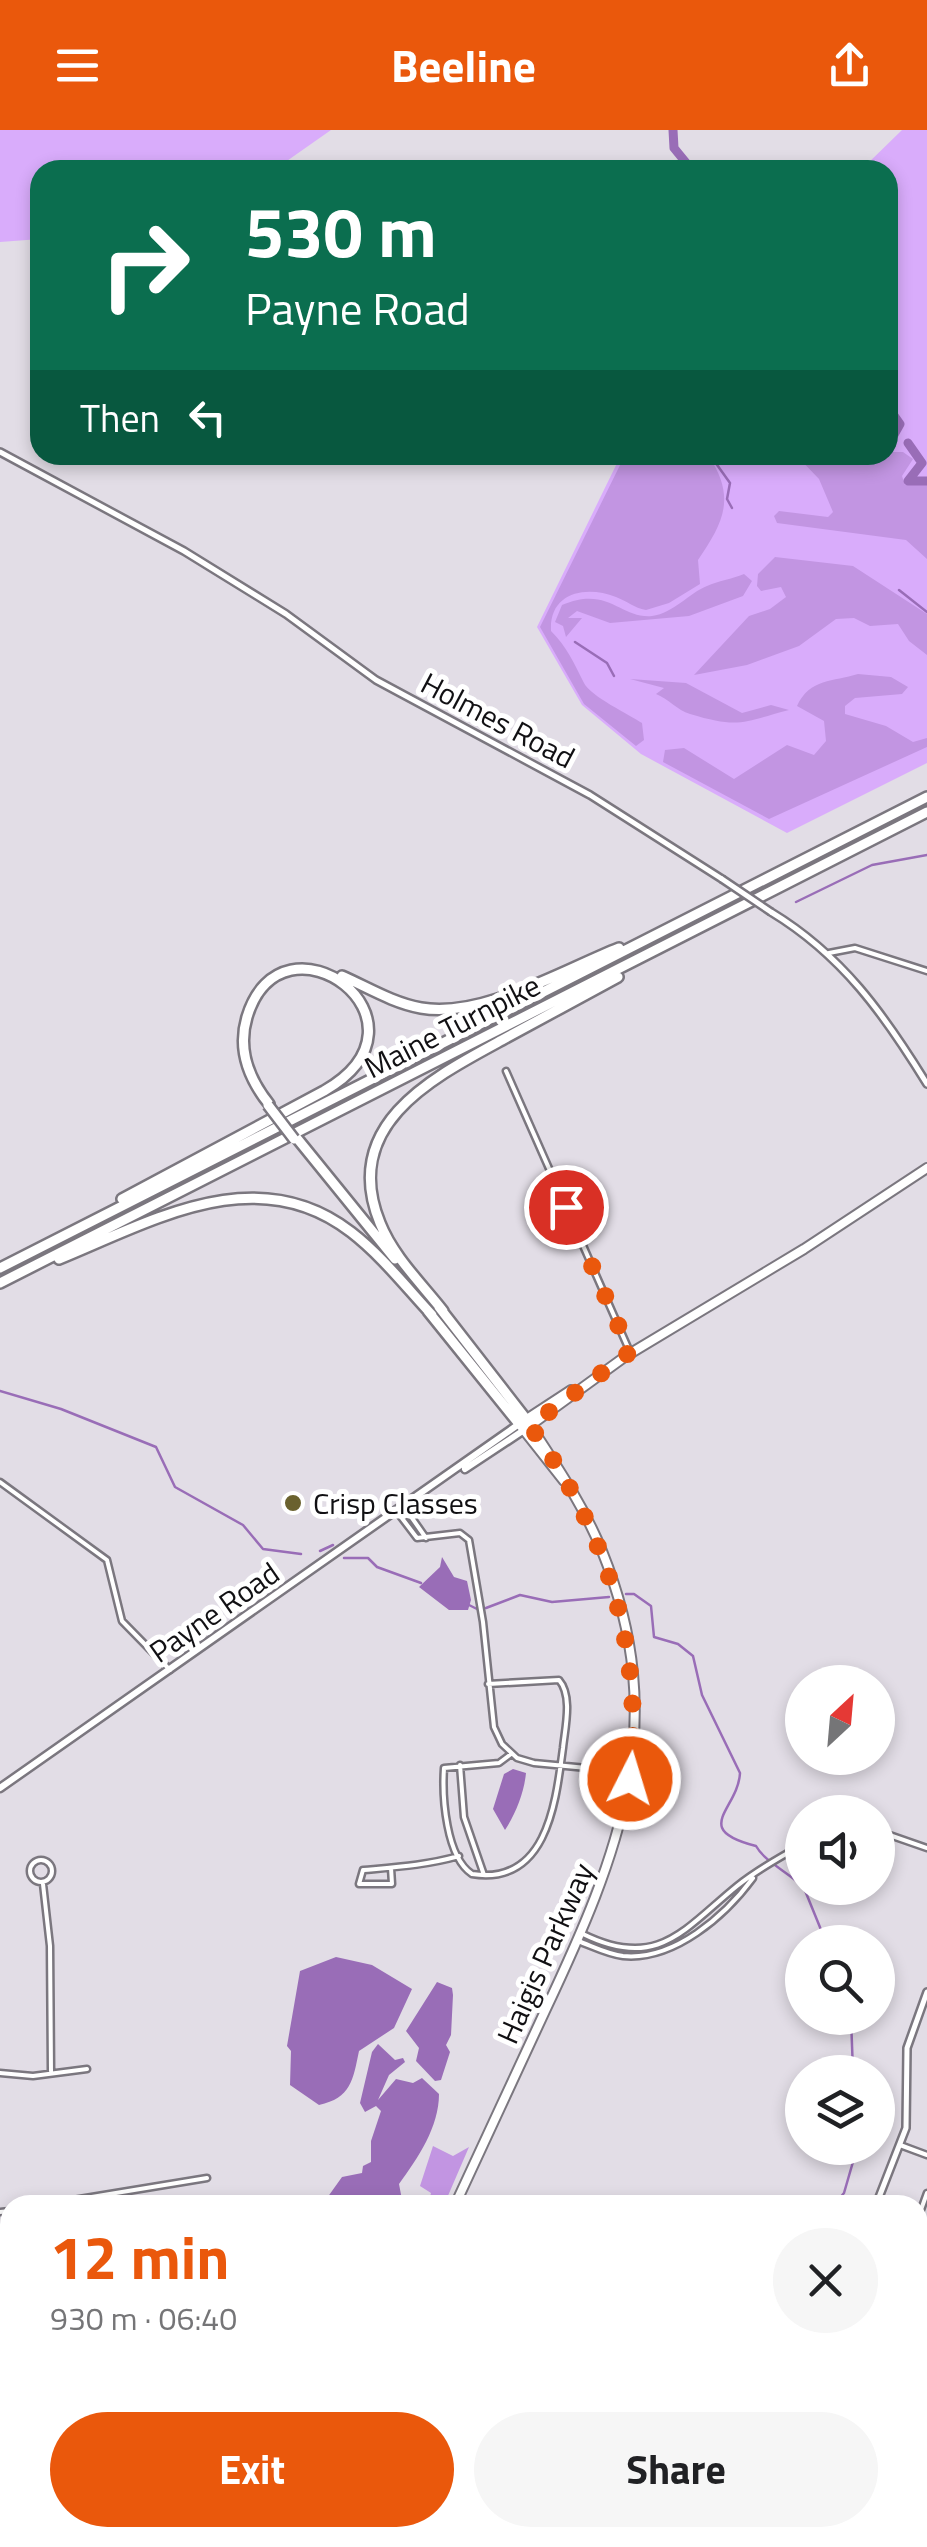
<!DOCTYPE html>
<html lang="en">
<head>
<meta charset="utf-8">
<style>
	body { margin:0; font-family:"Titillium Web",sans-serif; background:#f6f6f6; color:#202124; height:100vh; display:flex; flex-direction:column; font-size:38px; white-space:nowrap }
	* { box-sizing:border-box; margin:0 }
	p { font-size:32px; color:#757577 }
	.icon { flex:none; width:55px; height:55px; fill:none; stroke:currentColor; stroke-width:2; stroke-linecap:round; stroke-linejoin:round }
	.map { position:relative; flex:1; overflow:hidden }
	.drawer { position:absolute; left:0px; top:2065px; width:928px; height:352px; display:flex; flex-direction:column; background:#fff; border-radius:30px 30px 0 0; box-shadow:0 5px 15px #0003 }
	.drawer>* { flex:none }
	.guide { position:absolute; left:30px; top:30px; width:868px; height:305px; border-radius:30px; box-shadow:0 5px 15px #0003; background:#0b6e4f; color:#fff; overflow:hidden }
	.needle { width:65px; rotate:26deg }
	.controls { position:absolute; left:785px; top:1535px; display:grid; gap:20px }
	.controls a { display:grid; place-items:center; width:110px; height:110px; border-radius:50%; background:#fff; box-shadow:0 5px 15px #0003; font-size:50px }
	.pin { position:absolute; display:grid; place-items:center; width:85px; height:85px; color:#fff; margin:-42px; border:5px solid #fff; border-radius:50%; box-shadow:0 2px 10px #0007 }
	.me { position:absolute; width:110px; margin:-55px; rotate:5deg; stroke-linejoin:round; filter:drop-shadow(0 0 8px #0008) }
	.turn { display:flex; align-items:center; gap:35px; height:210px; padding:0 50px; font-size:45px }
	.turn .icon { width:130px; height:130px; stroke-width:2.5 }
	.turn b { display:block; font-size:70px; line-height:85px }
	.then { display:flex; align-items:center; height:95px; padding:0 50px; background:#0003; gap:20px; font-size:38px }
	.round { display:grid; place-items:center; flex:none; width:105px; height:105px; border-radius:52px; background:#f6f6f6 }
	.summary { display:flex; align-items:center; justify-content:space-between; height:170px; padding:0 50px }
	h1 { font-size:60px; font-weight:700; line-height:75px; color:#ea580c }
	.action { display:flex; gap:20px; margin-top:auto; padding:20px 50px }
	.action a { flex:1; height:115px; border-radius:60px; background:#ea580c; color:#fff; font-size:40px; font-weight:700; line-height:115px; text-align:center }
	.action a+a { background:#f6f6f6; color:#202124 }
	header { display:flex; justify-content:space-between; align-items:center; height:130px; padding:0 50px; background:#ea580c; color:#fff; font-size:45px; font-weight:700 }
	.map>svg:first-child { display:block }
	.green { fill:#d9acfb }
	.forest { fill:#c295e2 }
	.water { fill:#996db7 }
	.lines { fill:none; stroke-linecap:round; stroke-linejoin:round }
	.stream { stroke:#996db7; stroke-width:2.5 }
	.river { stroke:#996db7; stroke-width:9 }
	.minor-casing { stroke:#7b777f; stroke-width:9 }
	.tertiary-casing { stroke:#7b777f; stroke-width:10 }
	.secondary-casing { stroke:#7b777f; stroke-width:11 }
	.primary-casing { stroke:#7b777f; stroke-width:12 }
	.motorway-casing { stroke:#7b777f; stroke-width:14 }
	.minor { stroke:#fff; stroke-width:4 }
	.tertiary { stroke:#fff; stroke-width:5 }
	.secondary { stroke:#fff; stroke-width:6 }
	.primary { stroke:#fff; stroke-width:8 }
	.motorway { stroke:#fff; stroke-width:9 }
	.tertiary-bridge-casing { stroke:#7b777f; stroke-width:10; stroke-linecap:butt }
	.motorway-bridge-casing { stroke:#7b777f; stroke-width:14; stroke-linecap:butt }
	.tertiary-bridge { stroke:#fff; stroke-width:5 }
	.motorway-bridge { stroke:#fff; stroke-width:9 }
	.route { stroke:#ea580c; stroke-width:18; stroke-dasharray:0 32.4 }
	.poi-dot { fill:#6a612e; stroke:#fff; stroke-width:4 }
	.labels { text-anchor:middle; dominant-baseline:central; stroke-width:10; stroke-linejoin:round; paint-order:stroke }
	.street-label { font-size:30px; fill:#111013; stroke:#fff }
	.poi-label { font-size:30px; fill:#111013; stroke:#fff; text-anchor:start }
</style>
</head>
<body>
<header><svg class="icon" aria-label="menu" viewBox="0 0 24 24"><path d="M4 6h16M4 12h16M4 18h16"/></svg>Beeline<svg class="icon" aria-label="share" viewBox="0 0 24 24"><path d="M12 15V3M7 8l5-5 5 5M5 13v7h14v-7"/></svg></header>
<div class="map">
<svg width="927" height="2417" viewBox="0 0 927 2417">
	<rect width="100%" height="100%" fill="#e2dde6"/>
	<!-- green -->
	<path class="green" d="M0 0H331L274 40H40V109L0 112Z
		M902 0H927V633L787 703 641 624 582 575 537 497 621 325H888V40H861Z
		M292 2408H412L405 2417H266Z"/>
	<!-- forest -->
	<path class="forest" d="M888 322H903L913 329 902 346 905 355H927V429L906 410 777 393 774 386 779 381 828 387 833 382 819 349 796 325Z
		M625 325H708C737 368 723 393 698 430L700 454 669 473 646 480C634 478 627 471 616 467 585 455 549 463 551 501 567 517 574 533 584 553 590 566 630 585 642 593L644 610 636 616 584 574 540 497Z
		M775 427 853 436 927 484V525L909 511 898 494 870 496 854 488 836 489 799 516 747 535 694 545 749 486 770 479 786 467 781 457 761 461 757 456 758 444Z
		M744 444 752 451 743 466 689 486 610 493 577 481 568 488H582L566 507 563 496 555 492 562 475C608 455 621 489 652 486 674 483 689 463 707 456 718 451 732 449 744 444Z
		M858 544 891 547 908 557 902 564 855 568 845 576V584L886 596 913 612 927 608V617L769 689 663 632 665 620 684 618 734 649 787 615 814 625 826 611 824 591 797 576C810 548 833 552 858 544Z
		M630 549 686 553 742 583 771 575 789 580C743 592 740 599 690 584 677 580 669 569 656 564L664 558Z
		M433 2016 453 2026 469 2017 444 2075H428L431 2063 420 2056Z"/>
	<!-- water -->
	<path class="water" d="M442 1427 454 1447 467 1451 471 1470 468 1480H449L419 1457 440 1437Z
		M513 1639 526 1643C524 1663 516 1683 505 1700L493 1679 504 1644Z
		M336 1827 372 1835 412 1859 394 1898 359 1921C353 1950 351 1968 319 1975L290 1955 291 1921 287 1916 300 1841Z
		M437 1852 452 1858 453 1865 451 1905 446 1915 450 1922 441 1950 435 1951 416 1931 419 1918 406 1901Z
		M378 1914 395 1930 403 1928 405 1932 389 1945 378 1970 396 1949 413 1953 422 1948 439 1964C439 1997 418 2028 399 2054L403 2075H322L342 2047 362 2043 363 2036 371 2032V2011L381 1981 376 1976 365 1982 360 1973 372 1922Z"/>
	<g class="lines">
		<!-- stream -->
		<path class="stream" d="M710 325 730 353 727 369 732 378
			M899 460 927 482
			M575 512 607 533 614 546
			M796 772 872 735 927 725
			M0 1261 61 1279 156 1317 175 1357 243 1395 263 1419 301 1424
			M320 1421 333 1415
			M344 1428H368L377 1437 421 1453
			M626 1464H634L651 1476 654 1507 678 1514 693 1526 702 1565 740 1643C738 1680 690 1699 756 1716 765 1732 788 1742 802 1756
			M469 1475 477 1479
			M486 1478 520 1465 552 1472 609 1467
			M804 1758 826 1812
			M851 1888 853 1942
			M834 2075 844 2063 857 2018
			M691 2408 692 2417"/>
		<!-- river -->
		<path class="river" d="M673 0 674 18 692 40
			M888 239 893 244 888 250
			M888 277 900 294 891 310
			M908 313 922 333 908 351H927"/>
		<defs>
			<path id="minor" d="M829 823 855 818 927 841
				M506 941 630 1222
				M0 1352 107 1430 122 1491 170 1540
				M405 1378 426 1408
				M398 1383 417 1408 460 1403 469 1410 483 1492 494 1597 502 1614 517 1628 534 1633 629 1642
				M488 1554 559 1550C573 1566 565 1598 563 1618 556 1670 548 1756 472 1744 446 1727 442 1667 444 1638L499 1633 511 1624
				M460 1635 464 1687 484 1745
				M604 1642 627 1649
				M878 1701 927 1718
				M30 1741a11 11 0 1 1 22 0a11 11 0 1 1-22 0Z
				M391 1738 392 1754H359L363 1740H364C397 1737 427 1735 459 1726
				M43 1754 50 1816 51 1941
				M583 1804C658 1841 684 1799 737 1756 757 1740 780 1727 802 1715
				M578 1811C592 1816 607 1824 623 1826 674 1831 725 1786 753 1748
				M0 1943 33 1946 87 1939
				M900 2015 927 2025
				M43 2075 207 2048
				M0 2082 10 2081
				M918 2088 927 2063
				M918 2105 927 2123
				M918 2130 927 2125
				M0 2141 10 2140
				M918 2174 927 2169
				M918 2215 927 2214
				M918 2390 927 2387
				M912 2408 915 2417
				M0 2415 9 2417
				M766 2417 769 2408
				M865 2417 869 2408"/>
			<path id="tertiary" d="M0 322 184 421 286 484 376 550 590 665 722 749
				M771 782C842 825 884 884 927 954
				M876 2075 906 1998 907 1918 927 1862
				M831 2417 834 2408"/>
			<path id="secondary" d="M465 1339 524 1300
				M0 1658 519 1294"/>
			<path id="primary" d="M524 1300 626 1226 804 1119 927 1038
				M564 1351 519 1294 571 1260
				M455 2075C485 2010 515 1946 545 1881 619 1724 672 1594 602 1421 583 1374 554 1332 526 1289
				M206 2417 214 2408"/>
			<path id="motorway" d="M342 846C367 857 393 873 421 878 481 889 563 840 619 818
				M296 1007 395 1129
				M122 1069 324 961C446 891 282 772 247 887 237 920 249 949 269 974
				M59 1129C152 1091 257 1029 351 1102 381 1125 406 1157 432 1185
				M0 1138 927 667
				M0 1153 927 682
				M439 1177 526 1289
				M428 1181 519 1294
				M443 1181C421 1153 393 1126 380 1093 340 995 432 948 502 910 541 889 579 868 618 847"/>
		</defs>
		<!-- minor casing -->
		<use href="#minor" class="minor-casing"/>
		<!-- tertiary casing -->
		<use href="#tertiary" class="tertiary-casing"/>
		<!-- secondary casing -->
		<use href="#secondary" class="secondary-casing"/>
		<!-- primary casing -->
		<use href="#primary" class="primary-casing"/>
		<!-- motorway casing -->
		<use href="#motorway" class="motorway-casing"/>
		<!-- minor -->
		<use href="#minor" class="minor"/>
		<!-- tertiary -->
		<use href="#tertiary" class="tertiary"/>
		<!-- secondary -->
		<use href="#secondary" class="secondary"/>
		<!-- primary -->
		<use href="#primary" class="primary"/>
		<!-- motorway -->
		<use href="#motorway" class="motorway"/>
		<defs>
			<path id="tertiary-bridge" d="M722 749 771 782"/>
			<path id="motorway-bridge" d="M268 975 294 1009"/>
		</defs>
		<!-- tertiary-bridge casing -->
		<use href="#tertiary-bridge" class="tertiary-bridge-casing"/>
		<!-- motorway-bridge casing -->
		<use href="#motorway-bridge" class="motorway-bridge-casing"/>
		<!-- tertiary-bridge -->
		<use href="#tertiary-bridge" class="tertiary-bridge"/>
		<!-- motorway-bridge -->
		<use href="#motorway-bridge" class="motorway-bridge"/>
	</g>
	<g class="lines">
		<!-- route -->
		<path class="route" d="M566 1077 630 1222 530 1296C607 1401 644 1519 630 1649"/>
	</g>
	<!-- markers -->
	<circle class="poi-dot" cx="293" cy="1373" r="10"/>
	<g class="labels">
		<!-- street labels -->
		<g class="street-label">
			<text transform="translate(498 590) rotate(28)">Holmes Road</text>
			<text transform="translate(452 896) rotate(-27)">Maine Turnpike</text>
			<text transform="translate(214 1482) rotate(-35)">Payne Road</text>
			<text transform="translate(545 1823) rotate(-66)">Haigis Parkway</text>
		</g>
		<!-- poi labels -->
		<g class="poi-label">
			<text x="313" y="1373">Crisp Classes</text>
		</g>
	</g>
</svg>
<div class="controls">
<a><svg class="needle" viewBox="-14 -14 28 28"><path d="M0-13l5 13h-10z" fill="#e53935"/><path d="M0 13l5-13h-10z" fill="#757577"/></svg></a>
<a><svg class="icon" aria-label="sound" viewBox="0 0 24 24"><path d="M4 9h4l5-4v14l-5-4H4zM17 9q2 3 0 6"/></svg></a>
<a><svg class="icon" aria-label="search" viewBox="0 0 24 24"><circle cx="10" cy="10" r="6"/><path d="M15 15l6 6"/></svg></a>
<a><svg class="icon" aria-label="layers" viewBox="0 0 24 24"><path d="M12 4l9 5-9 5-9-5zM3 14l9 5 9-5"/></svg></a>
</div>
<div class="pin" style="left:566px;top:1077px;background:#d93025"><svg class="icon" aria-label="arrive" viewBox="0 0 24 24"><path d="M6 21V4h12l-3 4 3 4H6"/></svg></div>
<svg class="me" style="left:630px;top:1649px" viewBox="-20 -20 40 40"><circle r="17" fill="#ea580c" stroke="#fff" stroke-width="3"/><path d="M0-11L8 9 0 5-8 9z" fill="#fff"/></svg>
<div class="guide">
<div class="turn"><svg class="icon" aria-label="right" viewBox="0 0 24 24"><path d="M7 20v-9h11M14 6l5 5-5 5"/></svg><div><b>530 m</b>Payne Road</div></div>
<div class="then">Then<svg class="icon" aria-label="left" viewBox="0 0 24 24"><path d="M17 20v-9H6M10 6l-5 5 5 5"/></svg></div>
</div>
<section class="drawer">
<div class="summary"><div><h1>12 min</h1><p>930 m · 06:40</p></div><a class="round"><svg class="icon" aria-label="close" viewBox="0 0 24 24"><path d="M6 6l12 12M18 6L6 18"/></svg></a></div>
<div class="action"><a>Exit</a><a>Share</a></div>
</section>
</div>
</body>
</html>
